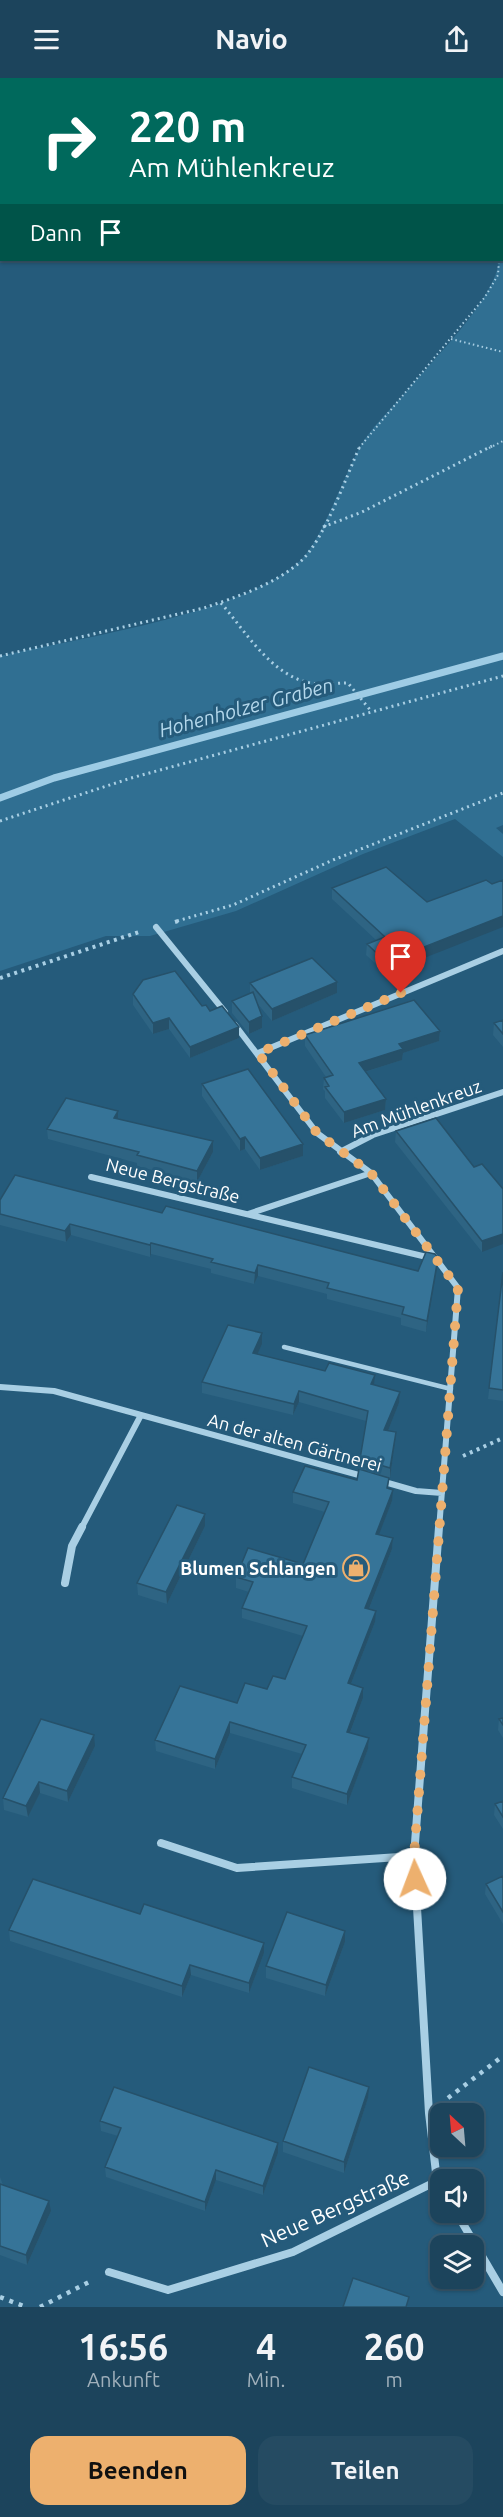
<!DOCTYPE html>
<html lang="de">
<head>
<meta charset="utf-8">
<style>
	body { margin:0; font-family:Ubuntu,sans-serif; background:#254b62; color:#f1f3f6; height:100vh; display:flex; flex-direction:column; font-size:22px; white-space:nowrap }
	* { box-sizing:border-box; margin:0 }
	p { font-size:20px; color:#a0b0bb }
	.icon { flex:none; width:33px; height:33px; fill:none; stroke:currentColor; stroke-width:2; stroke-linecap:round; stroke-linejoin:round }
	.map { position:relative; height:2229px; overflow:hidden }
	.details { display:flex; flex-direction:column; background:#1c445c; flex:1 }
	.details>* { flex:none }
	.top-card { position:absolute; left:0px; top:0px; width:504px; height:183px; box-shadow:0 2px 4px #0004,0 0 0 2px #3a5c72; background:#00695c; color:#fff; overflow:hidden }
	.needle { width:39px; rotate:334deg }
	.tools { position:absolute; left:430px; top:2025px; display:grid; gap:12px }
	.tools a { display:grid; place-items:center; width:54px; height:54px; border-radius:12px; background:#1c445c; box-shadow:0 2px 4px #0004,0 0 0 2px #3a5c72; font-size:30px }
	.pin { position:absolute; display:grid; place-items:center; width:51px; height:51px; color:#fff; margin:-62px -26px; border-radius:50% 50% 50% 0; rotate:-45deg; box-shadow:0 0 6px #0007 }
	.pin .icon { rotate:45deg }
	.me { position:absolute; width:66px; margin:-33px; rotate:358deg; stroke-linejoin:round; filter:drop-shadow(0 0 4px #0008) }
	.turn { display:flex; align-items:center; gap:21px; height:126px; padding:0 30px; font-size:27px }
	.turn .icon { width:78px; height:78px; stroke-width:2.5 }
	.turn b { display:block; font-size:42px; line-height:51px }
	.then { display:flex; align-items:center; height:57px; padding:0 30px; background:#0003; gap:12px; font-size:22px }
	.eta { display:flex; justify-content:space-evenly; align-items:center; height:102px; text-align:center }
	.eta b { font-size:36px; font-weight:600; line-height:42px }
	.cta { display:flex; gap:12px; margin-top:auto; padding:12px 30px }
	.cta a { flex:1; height:69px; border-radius:18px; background:#edb06e; color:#111; font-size:24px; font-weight:600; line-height:69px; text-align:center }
	.cta a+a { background:#254b62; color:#f1f3f6 }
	header { display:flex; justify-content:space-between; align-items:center; height:78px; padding:0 30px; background:#1c445c; font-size:27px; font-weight:600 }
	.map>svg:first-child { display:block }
	.green { fill:#306f92 }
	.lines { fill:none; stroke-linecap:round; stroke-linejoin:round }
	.stream { stroke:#9ecce5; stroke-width:7 }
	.path-far3 { stroke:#a9cfe4; stroke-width:2; stroke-dasharray:1.5 3; stroke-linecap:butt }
	.path-far2 { stroke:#a9cfe4; stroke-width:3; stroke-dasharray:2 4; stroke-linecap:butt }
	.path-far1 { stroke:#a9cfe4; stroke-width:4; stroke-dasharray:3 4.5; stroke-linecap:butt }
	.path { stroke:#a9cfe4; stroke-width:4.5; stroke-dasharray:4 6; stroke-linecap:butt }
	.lane { stroke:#a9cfe4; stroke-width:4.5 }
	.street-far1 { stroke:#a9cfe4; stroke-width:6 }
	.street { stroke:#a9cfe4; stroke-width:8 }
	.wall { fill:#2e6483 }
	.shaded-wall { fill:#26516a }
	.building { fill:#367498; stroke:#26516a; stroke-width:1.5 }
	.route { stroke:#edb06e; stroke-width:10; stroke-dasharray:0 18 }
	.labels { text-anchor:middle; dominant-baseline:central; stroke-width:6; stroke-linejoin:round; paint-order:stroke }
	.street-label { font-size:18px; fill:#fff; stroke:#255b7b }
	.poi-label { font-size:18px; font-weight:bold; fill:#fff; stroke:#255b7b; text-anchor:end }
	.water-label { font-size:20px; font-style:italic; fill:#b4d8ec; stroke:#255b7b }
	.near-street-label { font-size:21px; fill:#fff; stroke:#255b7b }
</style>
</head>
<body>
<header><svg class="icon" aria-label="menu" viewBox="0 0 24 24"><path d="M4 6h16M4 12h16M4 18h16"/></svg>Navio<svg class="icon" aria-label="share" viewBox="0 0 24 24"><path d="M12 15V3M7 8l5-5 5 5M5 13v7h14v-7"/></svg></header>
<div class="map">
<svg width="503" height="2229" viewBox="0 0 503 2229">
	<rect width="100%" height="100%" fill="#255b7b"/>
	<!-- green -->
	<path class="green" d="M0 0H503V747L496 750 503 756V779L455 741 363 776 236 833 150 858H106L0 893V578C76 561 247 535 301 482 322 461 344 398 360 369 370 351 389 333 403 317 430 285 496 221 499 182H502V2H2L0 39Z"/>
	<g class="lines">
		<!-- stream -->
		<path class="stream" d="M0 720 54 700 503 578"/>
		<!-- path-far3 -->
		<path class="path-far3" d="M451 261 503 274
			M359 370 485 219 498 197 499 182
			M489 370 503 363"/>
		<!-- path-far2 -->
		<path class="path-far2" d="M323 449 362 434 492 368
			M221 525C246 554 271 597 310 605 322 607 336 605 348 605L371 633
			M0 578 204 530C236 519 274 507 300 484 324 463 346 399 360 368
			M0 743 131 700 503 598
			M177 843 233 827 333 782 503 715"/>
		<!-- path-far1 -->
		<path class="path-far1" d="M175 844 182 842
			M0 900 139 854
			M463 1378 503 1360"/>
		<!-- path -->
		<path class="path" d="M448 2020 503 1978
			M0 2219 26 2229
			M40 2229 93 2202"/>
		<!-- lane -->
		<path class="lane" d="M284 1269 451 1311"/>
		<!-- street-far1 -->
		<path class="street-far1" d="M156 849 225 934
			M235 947 317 1055 371 1095 458 1210 439 1451
			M258 975 503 873
			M340 1074 373 1057 503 1014
			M91 1099 431 1180
			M248 1136 371 1095
			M0 1309 54 1313 366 1399
			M381 1403 416 1413 442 1415
			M81 1451 141 1337"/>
		<!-- street -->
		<path class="street" d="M439 1449 414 1778 429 2035 437 2103 441 2109
			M65 1505 72 1468 82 1449
			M161 1765 237 1790 414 1778
			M456 2134 503 2214
			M109 2194 168 2212 293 2174 437 2103"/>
	</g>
	<!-- wall -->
	<path class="wall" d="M492 806 386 895 366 877 367 866 376 862 332 821V810L427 824Z
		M337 904V915L272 943 257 925 262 938V950L249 956 232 935V923L250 915V905Z
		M133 916 202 928 210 933 239 960 190 980 169 951 153 956 133 927Z
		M503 942V969L493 957 494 945Z
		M440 953 439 963 403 975 402 982 365 994 386 1021 385 1032 344 1045 325 1020V1013L323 1011 324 1000 326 999 305 968V957Z
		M202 1006 303 1066V1078L260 1092 245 1071 240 1073 202 1018Z
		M118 1033V1041L213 1074 197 1104 137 1088V1085L48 1061 47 1051Z
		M396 1053 474 1089 503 1111 482 1174 395 1064Z
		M0 1122 162 1135 418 1193 437 1191 426 1254 401 1247V1240L327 1221V1216L258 1198 254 1206 211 1195V1191L151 1176 150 1179 71 1157 66 1164 0 1147Z
		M503 1194V1323L488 1321Z
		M262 1266 257 1276 400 1314 399 1325 388 1353 396 1354 395 1364 390 1400H389L388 1410 392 1423 379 1456 393 1460 392 1471 369 1531 375 1544 351 1606 363 1610V1620L350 1655 369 1660 368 1671 347 1727 292 1710V1699L302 1676 230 1655 215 1691 156 1673 155 1662 267 1611 285 1601 303 1558 242 1540V1530L249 1514 236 1510V1499L303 1486 325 1434 293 1425V1414L357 1402 360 1392V1381L366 1343 299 1324 293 1337 202 1315V1304Z
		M205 1436V1448L167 1526 138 1517 137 1505Z
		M503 1640V1660L498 1652 499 1641Z
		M95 1668 68 1724 40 1715 28 1739 4 1732 3 1720Z
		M503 1723V1751L494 1737 495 1726Z
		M503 1798V1846L485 1816 486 1806Z
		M9 1852 264 1875 249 1915 191 1897 182 1919 10 1863Z
		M345 1853V1864L325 1918 266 1900V1888Z
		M368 2020 344 2095 283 2074V2063Z
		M100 2043 278 2075 263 2117 216 2102 205 2133 106 2099 105 2089 118 2058 101 2053Z
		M0 2099 3 2107 51 2133 27 2187 0 2177Z"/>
	<!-- shaded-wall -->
	<path class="shaded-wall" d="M503 838V849L386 895V884Z
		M337 904V915L272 943V931Z
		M262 938V950L249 956V944Z
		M169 940V951L153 956V945Z
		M239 949V960L190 980V969Z
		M440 953 439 963 403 975 402 982 358 996 359 985 399 966Z
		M386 1021 385 1032 344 1045V1034Z
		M118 1033V1044L114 1040Z
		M245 1059V1071L240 1073V1061Z
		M213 1063V1074L197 1104V1093Z
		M303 1066V1078L260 1092V1080Z
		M70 1146 71 1157 66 1164 65 1153Z
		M503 1156V1166L482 1174V1163Z
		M151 1165V1176L150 1179V1167Z
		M438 1180 437 1191 426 1254 427 1243Z
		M258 1187V1198L254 1206 255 1195Z
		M262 1255V1266L253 1286V1275Z
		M375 1297 374 1307 371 1306Z
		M299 1313V1324L293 1337 294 1326Z
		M400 1314 399 1325 384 1363V1352Z
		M396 1354 395 1364 390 1400V1390Z
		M393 1412 392 1423 375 1467 376 1456Z
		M205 1436V1448L167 1526 166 1514Z
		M393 1460 392 1471 365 1541V1530Z
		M376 1533 375 1544 347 1616 348 1605Z
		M363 1610V1620L346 1665 347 1654Z
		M230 1644V1655L215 1691V1681Z
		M94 1657 95 1668 68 1724 67 1713Z
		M369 1660 368 1671 347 1727V1716Z
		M39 1704 40 1715 28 1739 26 1728Z
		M345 1853V1864L325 1918 326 1907Z
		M264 1865V1875L249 1915V1905Z
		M190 1887 191 1897 182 1919V1908Z
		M369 2009 368 2020 344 2095V2084Z
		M278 2065V2075L263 2117V2108Z
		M216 2092V2102L205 2133V2124Z
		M49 2123 51 2133 27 2187 26 2177Z"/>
	<!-- building -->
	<path class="building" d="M386 789 427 824 486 802 492 806 503 802V838L386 884 367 866 385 859 332 810Z
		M312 880 337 904 272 931 250 905Z
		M175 893 202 928 206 927 210 933 222 928 239 949 190 969 169 940 153 945 133 916 143 902Z
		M253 914 262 938 249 944 232 923Z
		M414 922 440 953 399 966 403 971 359 985 386 1021 344 1034 325 1009 329 1008 324 1000 333 997 305 957Z
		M503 942V956L494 945Z
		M248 991 303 1066 260 1080 245 1059 240 1061 202 1006Z
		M66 1020 118 1033 114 1040 213 1063 197 1093 137 1077 139 1074 47 1051Z
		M436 1040 474 1089 482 1086 503 1111V1156L482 1163 396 1053Z
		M15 1097 162 1135 166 1128 418 1193 426 1174 435 1176 438 1180 427 1243 402 1236 404 1229 327 1210 329 1205 258 1187 255 1195 211 1184 213 1181 151 1165 150 1167 70 1146 65 1153 0 1136V1122Z
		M503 1194V1312L489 1310Z
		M228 1247 262 1255 253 1275 325 1293 329 1285 375 1297 371 1306 400 1314 384 1352 396 1354 390 1390 360 1381 368 1333 299 1313 294 1326 202 1304Z
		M305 1388 357 1402 359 1391 389 1400 387 1410 393 1412 376 1456 393 1460 365 1530 376 1533 348 1605 363 1610 347 1654 369 1660 347 1716 292 1699 306 1667 230 1644 215 1681 155 1662 180 1608 237 1625 245 1605 267 1611 273 1598 285 1601 307 1548 242 1530 253 1504 236 1499 248 1470 303 1486 329 1424 293 1414Z
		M177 1427 205 1436 166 1514 137 1505Z
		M503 1640V1647L499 1641Z
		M41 1641 94 1657 67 1713 39 1704 26 1728 3 1720Z
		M503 1723V1739L495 1726Z
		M503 1798V1834L486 1806Z
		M33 1801 140 1836 144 1826 264 1865 249 1905 190 1887 182 1908 9 1852Z
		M287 1834 345 1853 326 1907 266 1888Z
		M309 1989 369 2009 344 2084 283 2063Z
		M114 2009 278 2065 263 2108 216 2092 205 2124 105 2089 121 2050 100 2043Z
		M0 2106 49 2123 26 2177 0 2168Z
		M353 2200 409 2219 406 2229H343Z"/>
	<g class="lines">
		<!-- route -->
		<path class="route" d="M401 915 258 975 317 1055 371 1095 458 1210 414 1778 415 1801"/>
	</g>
	<!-- icons -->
	<defs>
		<symbol id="shop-ring" viewBox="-11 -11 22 22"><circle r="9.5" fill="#255b7b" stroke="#edb06e" stroke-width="1.5"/><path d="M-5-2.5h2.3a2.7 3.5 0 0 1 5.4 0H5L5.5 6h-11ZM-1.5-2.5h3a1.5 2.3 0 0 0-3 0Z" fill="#edb06e"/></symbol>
	</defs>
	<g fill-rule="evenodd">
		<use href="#shop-ring" x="341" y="1475" width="30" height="30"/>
	</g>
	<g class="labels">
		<!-- street labels -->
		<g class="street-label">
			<text transform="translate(416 1030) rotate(-20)">Am Mühlenkreuz</text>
			<text transform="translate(173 1102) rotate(14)">Neue Bergstraße</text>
			<text transform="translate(295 1364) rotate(15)">An der alten Gärtnerei</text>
		</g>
		<!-- poi labels -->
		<g class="poi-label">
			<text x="336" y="1490">Blumen Schlangen</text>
		</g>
		<!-- water labels -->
		<g class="water-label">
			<text transform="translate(246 629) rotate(-15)">Hohenholzer Graben</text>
		</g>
		<!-- near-street labels -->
		<g class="near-street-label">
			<text transform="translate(335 2130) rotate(-24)">Neue Bergstraße</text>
		</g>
	</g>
</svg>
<div class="tools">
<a><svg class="needle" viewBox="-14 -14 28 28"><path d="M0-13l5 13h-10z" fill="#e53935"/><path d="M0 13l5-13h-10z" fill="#a0b0bb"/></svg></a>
<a><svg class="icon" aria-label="sound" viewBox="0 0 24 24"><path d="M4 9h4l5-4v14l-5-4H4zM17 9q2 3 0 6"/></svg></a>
<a><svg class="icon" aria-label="layers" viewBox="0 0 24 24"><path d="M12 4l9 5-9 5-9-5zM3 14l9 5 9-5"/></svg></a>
</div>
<div class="pin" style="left:401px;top:915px;background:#d93025"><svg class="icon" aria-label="arrive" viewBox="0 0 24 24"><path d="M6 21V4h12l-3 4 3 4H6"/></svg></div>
<svg class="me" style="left:415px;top:1801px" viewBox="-20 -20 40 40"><circle r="19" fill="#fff"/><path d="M0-13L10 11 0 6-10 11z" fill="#edb06e"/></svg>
<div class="top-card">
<div class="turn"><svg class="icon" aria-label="right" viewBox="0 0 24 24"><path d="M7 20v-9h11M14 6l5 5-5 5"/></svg><div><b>220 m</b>Am Mühlenkreuz</div></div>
<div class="then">Dann<svg class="icon" aria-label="arrive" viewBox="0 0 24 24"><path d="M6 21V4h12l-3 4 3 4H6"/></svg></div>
</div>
</div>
<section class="details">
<div class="eta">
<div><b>16:56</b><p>Ankunft</p></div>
<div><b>4</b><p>Min.</p></div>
<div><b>260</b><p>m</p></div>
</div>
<div class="cta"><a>Beenden</a><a>Teilen</a></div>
</section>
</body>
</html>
